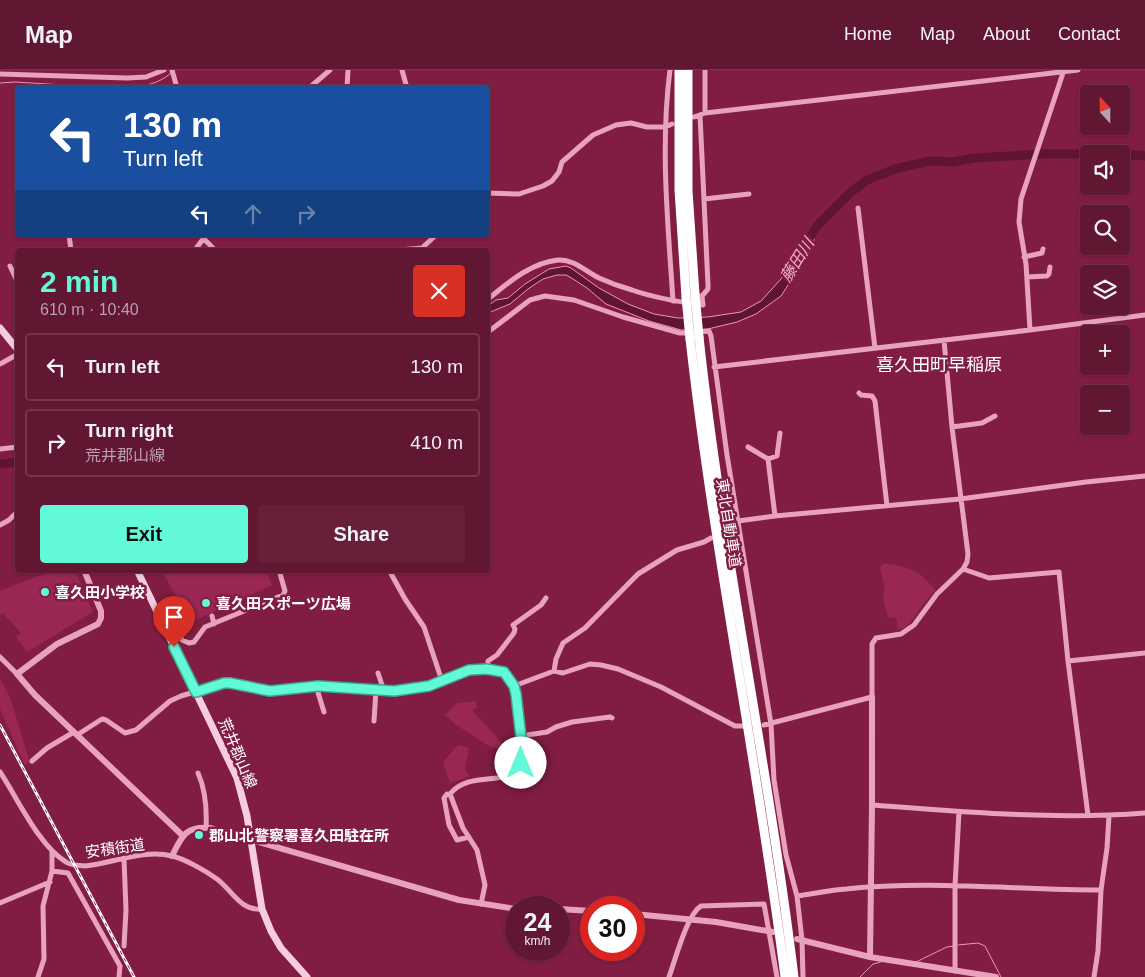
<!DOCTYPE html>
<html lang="en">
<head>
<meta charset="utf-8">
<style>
	body { margin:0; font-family:Helvetica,"Noto Sans JP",sans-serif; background:#671f3a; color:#f1f3f6; height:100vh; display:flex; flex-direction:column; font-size:19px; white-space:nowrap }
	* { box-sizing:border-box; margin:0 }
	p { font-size:16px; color:#ba9fac }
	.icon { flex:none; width:28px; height:28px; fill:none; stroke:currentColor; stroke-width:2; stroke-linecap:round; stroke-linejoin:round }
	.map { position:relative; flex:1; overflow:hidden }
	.side { position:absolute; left:15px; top:178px; width:475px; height:325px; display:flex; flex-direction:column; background:#611632; border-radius:5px; box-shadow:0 1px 4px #0004,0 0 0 1px #75354d }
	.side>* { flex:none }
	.banner { position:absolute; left:15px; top:15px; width:475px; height:152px; border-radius:5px; box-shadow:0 1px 4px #0004,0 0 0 1px #75354d; background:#1a4fa0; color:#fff; overflow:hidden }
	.needle { width:32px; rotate:339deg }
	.controls { position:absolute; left:1080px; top:15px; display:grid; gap:10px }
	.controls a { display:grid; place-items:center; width:50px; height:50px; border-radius:5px; background:#611632; box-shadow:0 1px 4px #0004,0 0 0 1px #75354d; font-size:25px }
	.speed { position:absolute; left:505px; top:826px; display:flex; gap:10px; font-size:25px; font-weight:700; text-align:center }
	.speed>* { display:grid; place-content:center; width:65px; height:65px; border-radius:50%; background:#611632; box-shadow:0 1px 4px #0004,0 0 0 1px #75354d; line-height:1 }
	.speed small { font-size:12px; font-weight:400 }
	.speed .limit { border:8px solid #d22; background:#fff; color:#111 }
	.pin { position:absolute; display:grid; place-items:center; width:42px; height:42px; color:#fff; margin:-51px -21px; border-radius:50% 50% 50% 0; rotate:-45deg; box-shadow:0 0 5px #0007 }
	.pin .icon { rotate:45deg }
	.me { position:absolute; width:55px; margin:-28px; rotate:0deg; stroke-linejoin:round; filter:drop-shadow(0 0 4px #0008) }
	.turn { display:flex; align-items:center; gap:18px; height:105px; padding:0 25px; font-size:22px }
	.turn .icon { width:65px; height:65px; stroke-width:2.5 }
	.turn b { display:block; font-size:35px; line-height:42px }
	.lanes { display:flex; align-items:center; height:48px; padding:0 25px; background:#0003; justify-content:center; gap:25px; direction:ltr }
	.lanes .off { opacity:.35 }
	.round { display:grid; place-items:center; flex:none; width:52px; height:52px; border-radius:5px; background:#671f3a }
	.overview { display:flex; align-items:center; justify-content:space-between; height:85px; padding:0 25px }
	h1 { font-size:30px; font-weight:600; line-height:38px; color:#61f9d7 }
	.cta { display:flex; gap:10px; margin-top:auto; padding:10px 25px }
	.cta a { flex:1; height:58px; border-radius:5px; background:#61f9d7; color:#111; font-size:20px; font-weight:600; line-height:58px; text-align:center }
	.cta a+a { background:#671f3a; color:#f1f3f6 }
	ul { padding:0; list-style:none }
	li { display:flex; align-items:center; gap:15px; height:68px; margin:0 10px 8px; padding:0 15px; border:2px solid #75354d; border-radius:5px }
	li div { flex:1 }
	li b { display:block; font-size:19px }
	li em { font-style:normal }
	header { display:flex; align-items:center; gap:30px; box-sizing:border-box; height:70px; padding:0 25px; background:#611632; border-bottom:1px solid #75354d }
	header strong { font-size:24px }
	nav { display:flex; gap:28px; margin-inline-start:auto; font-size:18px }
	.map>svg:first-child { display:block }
	.green { fill:#9a2753 }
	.water { fill:#60142f; stroke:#eb96b7 }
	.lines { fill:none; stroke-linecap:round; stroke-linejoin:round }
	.stream { stroke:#eb96b7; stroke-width:1 }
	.river { stroke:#60142f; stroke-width:9 }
	.minor { stroke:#e9a2be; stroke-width:5 }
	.tertiary { stroke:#e9a2be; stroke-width:6 }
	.secondary { stroke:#f7cddd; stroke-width:7 }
	.motorway { stroke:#fff; stroke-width:9 }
	.rail-casing { stroke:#fff; stroke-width:3 }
	.rail { stroke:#811d42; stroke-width:1; stroke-dasharray:4; stroke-linecap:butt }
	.motorway-bridge { stroke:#fff; stroke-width:9 }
	.route-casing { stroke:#3fa28c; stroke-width:12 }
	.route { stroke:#61f9d7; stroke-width:9 }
	.poi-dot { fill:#61f9d7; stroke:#811d42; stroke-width:2 }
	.labels { text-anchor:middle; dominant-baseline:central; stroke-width:5; stroke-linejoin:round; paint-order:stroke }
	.street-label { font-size:15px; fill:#fff; stroke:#811d42 }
	.poi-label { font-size:15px; font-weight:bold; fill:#fff; stroke:#811d42; text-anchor:start }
	.water-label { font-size:16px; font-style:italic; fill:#f1aec8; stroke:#811d42 }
	.quarter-label { font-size:18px; fill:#fff; stroke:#811d42 }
</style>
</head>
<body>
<header>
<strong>Map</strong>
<nav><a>Home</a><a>Map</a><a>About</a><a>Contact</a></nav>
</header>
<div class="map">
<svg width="1145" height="907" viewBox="0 0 1145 907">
	<rect width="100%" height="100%" fill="#811d42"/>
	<!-- green -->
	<path class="green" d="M883 494C905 494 922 502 936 521L929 527 908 555 904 558 898 559 896 547 888 548 883 527 885 518 880 498Z
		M54 500H75L93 542 27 582 16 567 21 563 3 543 0 545V521Z
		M161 500H266L272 515 191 552Z
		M0 609 10 627 30 693 25 695 0 639Z
		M475 631 477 638 472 640 509 681 489 676 455 654 445 645 457 633Z
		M458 675 469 678 465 700 470 706 450 713 443 692Z"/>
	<!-- water -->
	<path class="water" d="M817 157 812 178 781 226 756 244 737 252 708 259 681 260 649 251 606 234 587 218 573 209 566 205H557L543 209 528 219 510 234 488 243V236L496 230 508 228 525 214 549 199 566 196 571 198 599 218 628 234 654 244 678 248 708 247 741 242 761 231 781 209Z"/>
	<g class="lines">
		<!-- stream -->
		<path class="stream" d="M0 13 15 12 113 18
			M128 18C146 15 157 15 171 3
			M958 875 978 873 985 876 1001 907
			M916 892 947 877 954 876
			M860 907 873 894 881 892"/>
		<!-- river -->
		<path class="river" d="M1121 86 1135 85 1145 86
			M811 166 817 156 852 121 867 110 895 99 929 91 954 92 973 88 1044 84H1089
			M0 394 18 392"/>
		<!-- minor -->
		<path class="minor" d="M172 0 177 18
			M402 0 407 18
			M670 0C660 77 668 154 673 231
			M705 0V43
			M0 4 127 8 146 7 164 0
			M309 18 330 0
			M347 18 348 0
			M694 47 705 43 1078 0
			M488 123 519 124 543 116 552 111 559 102 562 92 593 65 616 55 631 53 647 57H665L672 54
			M704 129 749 124
			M858 138 875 278
			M69 165 71 180
			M204 169 215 180
			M195 180 206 165
			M399 180 422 178 436 165
			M1024 187 1042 183 1043 179
			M10 196 18 213
			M1027 207 1047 206 1049 204 1050 197
			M488 229C508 213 530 193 558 190 574 189 585 201 599 208 610 213 621 217 632 220 655 228 679 232 703 235L702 226 708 219V215L700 45
			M1030 260 1145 245
			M488 262 530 230 545 226 574 230 623 247 680 263H690
			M698 262 709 261 711 266 727 385 771 654 774 710 786 785 797 826 802 870 803 907
			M0 294 18 284
			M714 297 1030 260 1026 194 1019 152 1021 129 1064 0
			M859 323 861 325 872 326 875 331 887 436
			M952 357 982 353 995 346
			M748 377 768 389
			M0 379 18 377
			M775 446 768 389 777 386 780 363
			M0 455 9 450 18 441
			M731 456 738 451 775 446 960 429 1086 412 1145 406
			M963 499 989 508 1059 502 1068 591 1088 745
			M389 500 405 529 424 557 442 611
			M212 546 214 554
			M160 547 170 545 182 570 189 573 194 572 205 557 283 525 285 521 279 500
			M0 587 17 604
			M1068 591 1145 583
			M488 599V591L497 585 514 563 515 559 513 555 541 535 546 528
			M554 601 556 589 563 573 585 558 638 504 677 480 704 472 711 468
			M378 603 384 621
			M316 616 324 642
			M514 616 554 601 563 603 590 594 601 595 618 599 661 617 735 656H743
			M374 651 376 620
			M764 655 872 627V574L876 568 901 564 914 555 937 524 963 499 967 492 968 484 952 357 944 270
			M77 665 102 649 106 650 125 663 136 660 170 631 181 626 224 613 245 615 270 621 318 616 395 621 429 616 469 600 486 599 504 602 514 616 516 624 523 684C522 691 521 697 515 702 502 714 467 702 450 724L463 758 477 780 485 815 481 834
			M521 666 547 662 556 657 572 652 610 647 612 648
			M32 691 47 678 74 662
			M0 702C18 729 39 776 66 792 72 796 78 795 85 796 113 793 144 779 172 786 185 789 206 801 217 809 233 821 240 841 262 839
			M198 703C206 721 207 739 206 758
			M450 724H447L444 728 449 755 457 770 469 767
			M872 735C963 742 1054 750 1145 743
			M124 789 126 840 124 876
			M52 801 68 803 120 896 119 907
			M797 826C813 824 830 820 846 819 929 810 1017 820 1101 820
			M0 833 50 812
			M955 901V816L959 742
			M38 907 44 889 43 836 52 801V781
			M669 907C675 891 687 844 701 836L764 834 777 907
			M1094 907 1098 881 1101 820 1107 778 1109 746"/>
		<!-- tertiary -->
		<path class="tertiary" d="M84 500 101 541V548L98 554 57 574 17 604 35 625 182 765
			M172 786C182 766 185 756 210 758L459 830 516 839
			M559 839 591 841
			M634 844 716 852 773 862
			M797 869 870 887 996 907
			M870 887 872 735V627"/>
		<!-- secondary -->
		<path class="secondary" d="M0 258 18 280
			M137 500 237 708 247 746 262 839 271 861 281 878 307 907"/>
		<!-- motorway -->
		<path class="motorway" d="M679 0V120L686 227
			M688 0V121L695 224
			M699 267C722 481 768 693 794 907
			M690 269C714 483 758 694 785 907"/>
		<defs>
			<path id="rail" d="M0 655 134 907"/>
		</defs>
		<!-- rail casing -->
		<use href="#rail" class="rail-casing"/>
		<!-- rail -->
		<use href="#rail" class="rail"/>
		<!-- motorway-bridge -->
		<path class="motorway-bridge" d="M695 224 699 267
			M686 227 690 269"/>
	</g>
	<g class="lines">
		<defs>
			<path id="route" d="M174 577 196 622 224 613H230L270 621 318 616 394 621 429 616 469 600 486 599 504 602 514 616 516 624 523 684 521 693"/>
		</defs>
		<!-- route casing -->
		<use href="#route" class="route-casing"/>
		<!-- route -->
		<use href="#route" class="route"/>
	</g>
	<!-- markers -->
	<g class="poi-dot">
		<circle cx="45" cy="522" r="5"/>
		<circle cx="206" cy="533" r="5"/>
		<circle cx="199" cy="765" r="5"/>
	</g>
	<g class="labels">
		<!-- street labels -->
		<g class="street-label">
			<text transform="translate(729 453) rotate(81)">東北自動車道</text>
			<text transform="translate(238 683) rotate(67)">荒井郡山線</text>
			<text transform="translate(115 778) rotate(-8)">安積街道</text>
		</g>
		<!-- poi labels -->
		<g class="poi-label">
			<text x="55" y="522">喜久田小学校</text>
			<text x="216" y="533">喜久田スポーツ広場</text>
			<text x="209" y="765">郡山北警察署喜久田駐在所</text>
		</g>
		<!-- water labels -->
		<g class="water-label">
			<text transform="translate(797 190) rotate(-58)">藤田川</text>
		</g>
		<!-- quarter labels -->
		<g class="quarter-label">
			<text x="939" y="295">喜久田町早稲原</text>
		</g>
	</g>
</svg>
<div class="controls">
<a><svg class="needle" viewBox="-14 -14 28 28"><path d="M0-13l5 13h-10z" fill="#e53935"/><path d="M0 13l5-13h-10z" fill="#ba9fac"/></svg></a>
<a><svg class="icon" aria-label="sound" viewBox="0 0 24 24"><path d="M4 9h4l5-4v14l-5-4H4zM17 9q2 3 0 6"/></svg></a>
<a><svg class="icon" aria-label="search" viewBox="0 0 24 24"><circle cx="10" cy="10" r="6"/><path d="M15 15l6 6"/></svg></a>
<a><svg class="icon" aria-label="layers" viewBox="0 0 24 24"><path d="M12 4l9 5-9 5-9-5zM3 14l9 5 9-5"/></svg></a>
<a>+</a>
<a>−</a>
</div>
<div class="speed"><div>24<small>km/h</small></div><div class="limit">30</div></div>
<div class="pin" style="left:174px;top:577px;background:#d93025"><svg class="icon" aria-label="arrive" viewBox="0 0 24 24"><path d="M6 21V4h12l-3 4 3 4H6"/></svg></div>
<svg class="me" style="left:521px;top:693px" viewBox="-20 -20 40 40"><circle r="19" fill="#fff"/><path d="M0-13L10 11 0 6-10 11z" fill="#61f9d7"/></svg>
<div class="banner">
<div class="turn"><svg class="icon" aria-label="left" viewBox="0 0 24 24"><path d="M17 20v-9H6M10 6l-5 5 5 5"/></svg><div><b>130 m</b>Turn left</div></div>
<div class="lanes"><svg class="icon" aria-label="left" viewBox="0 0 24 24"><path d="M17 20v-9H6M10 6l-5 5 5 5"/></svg><svg class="icon off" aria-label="ahead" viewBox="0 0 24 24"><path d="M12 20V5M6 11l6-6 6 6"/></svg><svg class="icon off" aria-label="right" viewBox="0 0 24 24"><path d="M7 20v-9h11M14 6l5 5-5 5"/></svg></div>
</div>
<section class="side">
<div class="overview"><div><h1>2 min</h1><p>610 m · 10:40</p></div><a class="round" style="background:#d93025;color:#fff"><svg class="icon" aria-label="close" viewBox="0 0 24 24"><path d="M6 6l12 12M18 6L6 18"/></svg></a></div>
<ul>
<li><svg class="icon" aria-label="left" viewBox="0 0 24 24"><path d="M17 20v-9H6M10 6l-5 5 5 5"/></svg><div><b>Turn left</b></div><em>130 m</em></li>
<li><svg class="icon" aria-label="right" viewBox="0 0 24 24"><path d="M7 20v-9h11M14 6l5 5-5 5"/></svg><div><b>Turn right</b><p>荒井郡山線</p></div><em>410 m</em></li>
</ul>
<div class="cta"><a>Exit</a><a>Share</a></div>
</section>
</div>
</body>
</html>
